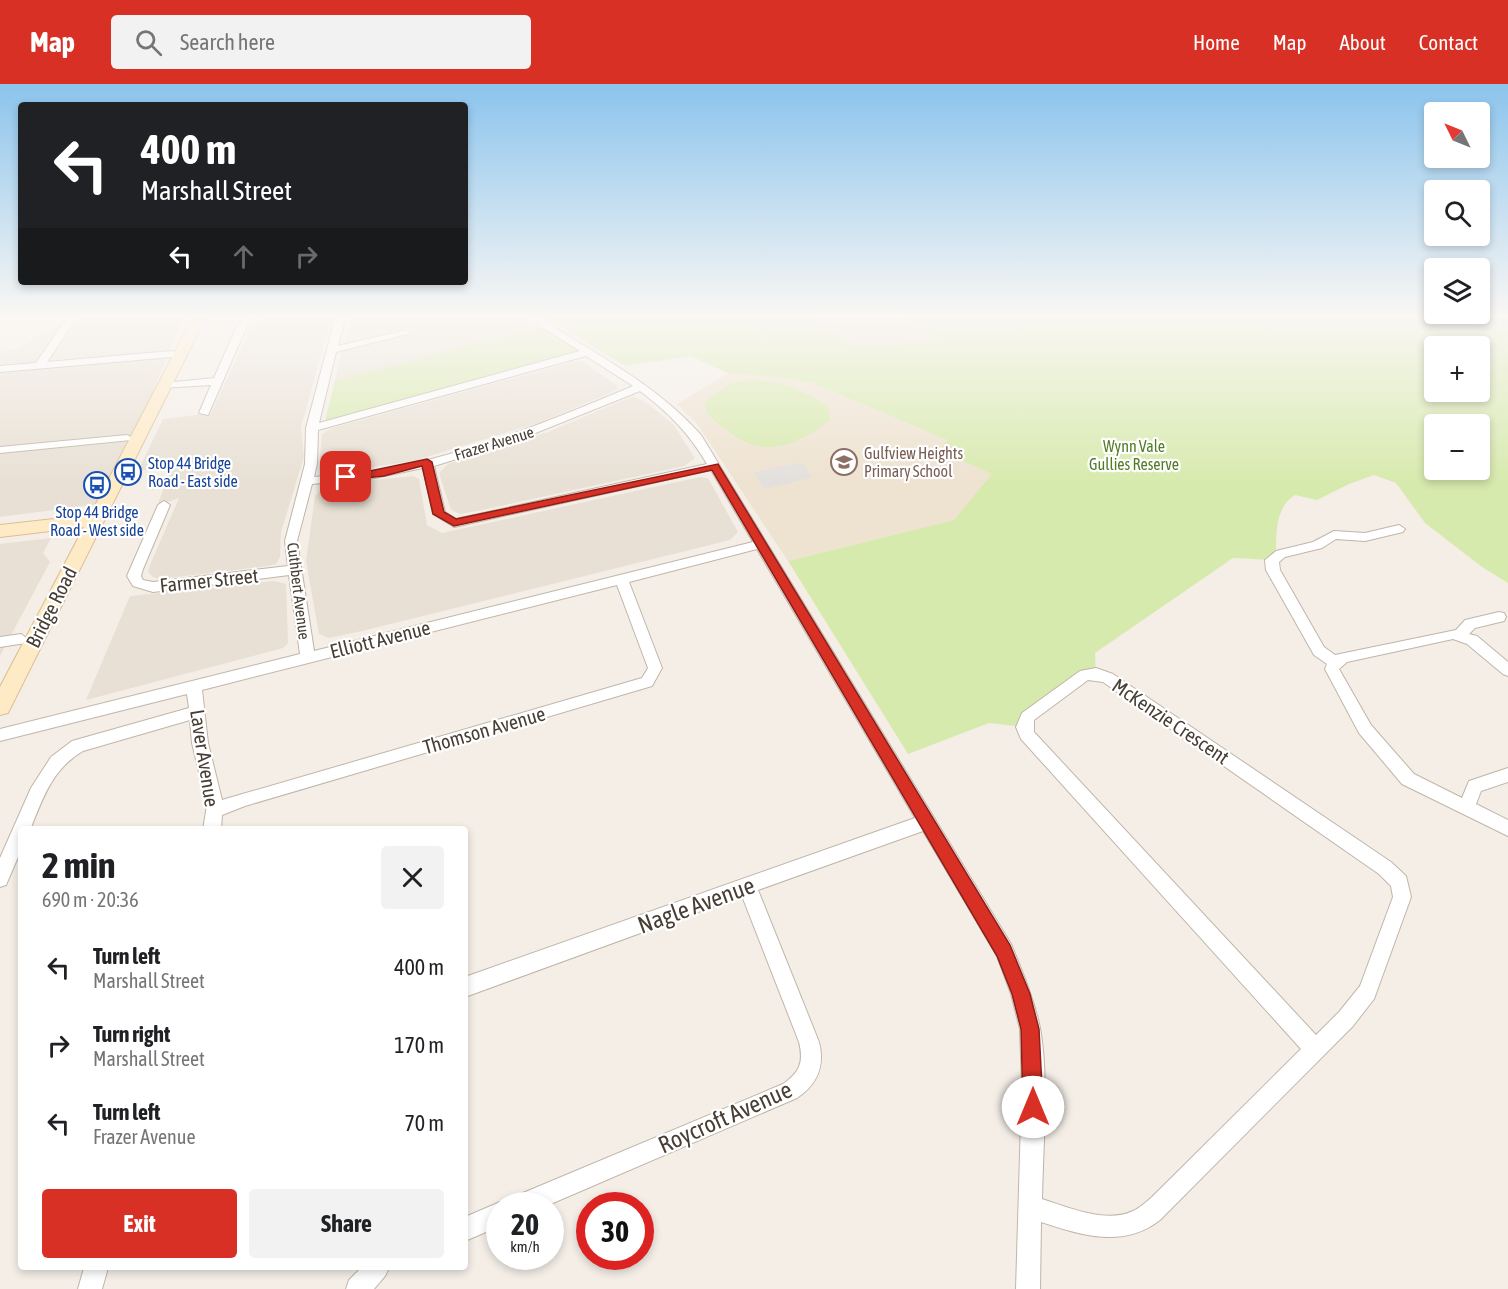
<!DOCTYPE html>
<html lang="en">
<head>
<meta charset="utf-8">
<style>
	body { margin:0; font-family:"Asap Condensed",sans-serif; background:#f2f2f2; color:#202124; height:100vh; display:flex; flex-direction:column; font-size:22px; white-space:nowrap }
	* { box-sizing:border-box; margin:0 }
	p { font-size:20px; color:#757577 }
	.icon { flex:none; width:33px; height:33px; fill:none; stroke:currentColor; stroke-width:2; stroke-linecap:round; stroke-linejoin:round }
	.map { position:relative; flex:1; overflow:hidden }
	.sheet { position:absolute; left:18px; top:742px; width:450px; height:444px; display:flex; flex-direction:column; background:#fff; border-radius:6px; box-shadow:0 3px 9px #0003 }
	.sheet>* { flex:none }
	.guide { position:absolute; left:18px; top:18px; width:450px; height:183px; border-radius:6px; box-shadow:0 3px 9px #0003; background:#202124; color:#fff; overflow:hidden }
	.needle { width:39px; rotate:313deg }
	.fabs { position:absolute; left:1424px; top:18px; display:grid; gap:12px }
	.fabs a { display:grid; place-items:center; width:66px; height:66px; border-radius:6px; background:#fff; box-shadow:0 3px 9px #0003; font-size:30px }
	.speed { position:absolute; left:486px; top:1108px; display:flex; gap:12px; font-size:30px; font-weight:700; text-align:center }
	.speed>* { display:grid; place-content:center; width:78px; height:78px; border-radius:50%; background:#fff; box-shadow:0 3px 9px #0003; line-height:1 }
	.speed small { font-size:15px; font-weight:400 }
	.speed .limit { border:9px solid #d22; background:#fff; color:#111 }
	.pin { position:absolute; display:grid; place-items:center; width:51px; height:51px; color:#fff; margin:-26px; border-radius:12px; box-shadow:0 3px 9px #0006 }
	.me { position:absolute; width:66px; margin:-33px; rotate:0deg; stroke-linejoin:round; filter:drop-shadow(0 0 4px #0008) }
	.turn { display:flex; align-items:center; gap:21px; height:126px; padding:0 24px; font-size:27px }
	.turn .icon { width:78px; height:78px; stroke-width:2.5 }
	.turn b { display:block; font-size:42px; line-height:51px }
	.lanes { display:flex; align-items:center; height:57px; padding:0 24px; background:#0003; justify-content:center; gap:30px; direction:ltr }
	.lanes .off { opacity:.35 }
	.round { display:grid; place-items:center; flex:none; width:63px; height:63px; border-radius:6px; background:#f2f2f2 }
	.overview { display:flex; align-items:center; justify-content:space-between; height:102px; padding:0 24px }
	h1 { font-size:36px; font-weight:700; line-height:45px }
	.action { display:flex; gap:12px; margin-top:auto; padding:12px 24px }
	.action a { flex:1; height:69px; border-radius:6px; background:#d93025; color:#fff; font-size:24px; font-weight:700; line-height:69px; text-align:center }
	.action a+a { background:#f2f2f2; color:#202124 }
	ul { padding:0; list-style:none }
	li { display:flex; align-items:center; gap:18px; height:78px; padding:0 24px }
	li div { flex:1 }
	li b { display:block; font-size:22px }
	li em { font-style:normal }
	header { display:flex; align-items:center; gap:36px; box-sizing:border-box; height:84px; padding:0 30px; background:#d93025; color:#fff }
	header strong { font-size:28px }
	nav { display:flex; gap:33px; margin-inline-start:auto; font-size:21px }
	.search { width:420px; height:54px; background:#f2f2f2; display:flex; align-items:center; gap:15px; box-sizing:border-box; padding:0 21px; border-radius:6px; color:#757577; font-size:22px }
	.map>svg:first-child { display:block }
	.residential { fill:#e8e0d4 }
	.education { fill:#eee2d0 }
	.green { fill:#d7eaad; fill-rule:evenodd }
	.parking { fill:#e2dfdc }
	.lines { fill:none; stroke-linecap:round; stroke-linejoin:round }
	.street-casing { stroke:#c0b5a9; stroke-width:2 }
	.secondary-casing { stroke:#d9bf96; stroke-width:2 }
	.street { fill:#fff; fill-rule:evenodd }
	.secondary { fill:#ffeac6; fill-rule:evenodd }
	.route { fill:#d93025; stroke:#8d1f18; stroke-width:1.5 }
	.labels { text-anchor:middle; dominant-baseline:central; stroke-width:4.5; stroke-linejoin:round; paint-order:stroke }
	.far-street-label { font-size:16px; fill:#473e35; stroke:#fff }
	.far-park-label { font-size:16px; fill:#517c25; stroke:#fff }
	.far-education-label { font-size:16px; fill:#785e54; stroke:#fff; text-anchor:start }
	.far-transit-label { font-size:16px; fill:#164399; stroke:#fff; text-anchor:start }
	.street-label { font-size:20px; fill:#473e35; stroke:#fff }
	.near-street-label { font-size:24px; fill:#473e35; stroke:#fff }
</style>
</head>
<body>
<header>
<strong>Map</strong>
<div class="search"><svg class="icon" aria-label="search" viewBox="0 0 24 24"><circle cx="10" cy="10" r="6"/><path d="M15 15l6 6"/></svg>Search here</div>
<nav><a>Home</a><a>Map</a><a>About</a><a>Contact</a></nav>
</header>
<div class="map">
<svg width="1508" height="1205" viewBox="0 0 1508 1205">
	<rect width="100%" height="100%" fill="#f4eee7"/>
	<!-- residential -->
	<path class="residential" d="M75 231H185L106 419 0 433V268L18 264Z
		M284 231H332L301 343 304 373 281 448 280 473 276 480 268 482 159 495 153 493 148 488 150 481 179 414 157 422 172 384 138 387 163 335 211 329 254 237Z
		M351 231H517L535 243 335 297Z
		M801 231H953L910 232 908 235 942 258 860 263Z
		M576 277 583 278 618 302 617 306 541 338 413 377 325 390 319 385 322 350 332 344Z
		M633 312 647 319 673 340 695 374 684 382 482 426 460 430 451 426 439 389 448 380 548 348Z
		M413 392 419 395 427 441 442 449 700 393 708 394 738 448 730 456 362 547 329 554 319 550 306 477 315 412 327 401Z
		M51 454 43 469 50 478 0 572V460Z
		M274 497 286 500 288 559 283 564 86 616 130 512Z"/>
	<!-- education -->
	<path class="education" d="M728 289 791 295 815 300 947 356 939 366 993 390 954 436 788 477 698 341 677 320Z"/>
	<!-- green -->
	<path class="green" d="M542 231H801L860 263 941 257 907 235 910 232 1508 231V499L1482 483 1425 439 1396 399 1374 391 1349 400 1317 416 1295 411C1275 423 1276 451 1276 471L1272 476 1233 474 1095 569 1096 590 1024 643 989 639 908 670 788 477 954 436 992 390 939 366 947 356 815 300 791 295 728 289 691 272 625 282ZM1434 262H1479V308H1434ZM1434 340H1479V386H1434Z
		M542 241 585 269 324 341 335 297Z
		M751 296C782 297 803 305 828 323L831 336C780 373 752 374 707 329L705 318 731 299Z"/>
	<!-- parking -->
	<path class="parking" d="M801 378 812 393 765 405 753 389Z"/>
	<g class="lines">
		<defs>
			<path id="street" d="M69 231H78L47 278 172 267 177 270 172 273 0 288V282L36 279Z
				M261 231 251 236 246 244 208 331 199 329 211 301 161 304 160 302 165 299 214 294 236 244 245 232Z
				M336 231H346L338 262 406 246 411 249 336 268 319 339 580 267 523 231H534C592 268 655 299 701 351L1011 860C1022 887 1034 915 1040 944 1049 993 1043 1064 1042 1115 1068 1123 1106 1140 1133 1127 1140 1124 1146 1118 1152 1113L1301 965 1021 655 1016 643 1022 629 1080 587 1096 584 1113 590 1391 778 1406 792 1411 813 1374 915 1353 942 1160 1136C1123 1165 1081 1151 1041 1138L1040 1205H1016L1022 1002 1020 945 1011 910 997 872 923 747 758 806 819 958C825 982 818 1000 797 1014L546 1122H500V1142L465 1157V1133L500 1118 508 1122 511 1114 783 1000C800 988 804 978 799 958L742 812 465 913V893L915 734 757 465 629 498 662 584 652 602 245 722 222 731 221 746H203L207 721 192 659 190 636 83 667C52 685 43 714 30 746H21V766L6 801 0 803V774L31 704 51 673 72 657 189 624 187 610 0 657V645L300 570 289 491 153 508 133 502 127 492 158 421 164 417 170 421 143 485 141 492 143 496 153 498 288 482 285 457 305 380 306 344ZM586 272 633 302C553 336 471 369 387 385 363 390 338 390 314 393L317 380 318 346ZM640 307C668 328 689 349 707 380L456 435 445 428 434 382 518 356ZM423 384 433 430 454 443 711 386 753 458 314 567 297 457 312 400 375 394ZM617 501 648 584 642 594 222 716 208 659 202 606ZM1088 596 1103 598 1379 790 1391 802 1393 813 1360 902 1339 928 1316 951 1034 648V636Z
				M127 351 133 354 131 356 0 369V363Z
				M1399 441 1405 445 1403 448 1365 457 1336 455 1322 464 1285 473 1279 478 1280 486 1324 563 1335 571 1456 546 1465 536 1499 528 1504 529 1506 533 1504 537 1475 544 1469 550 1477 552 1508 578V592L1503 590 1467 560 1453 555 1347 578 1339 585 1371 641 1414 690 1462 714 1469 697 1508 684V698L1481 707 1476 720 1508 736V752L1402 700 1359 649 1325 585 1327 580 1314 571 1266 486 1265 476 1276 467 1313 458 1334 447 1365 449Z
				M21 550 28 555 26 559 0 563V553Z
				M84 1184H108L102 1205H78Z
				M361 1184H389L385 1192 374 1205H346L349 1196Z"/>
			<path id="secondary" d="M194 231H207L8 629 0 631V603L84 443 0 453V441L90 431Z"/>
		</defs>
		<!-- street casing -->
		<use href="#street" class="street-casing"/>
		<!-- secondary casing -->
		<use href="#secondary" class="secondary-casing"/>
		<!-- street -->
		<use href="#street" class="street"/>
		<!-- secondary -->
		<use href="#secondary" class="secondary"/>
	</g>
	<!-- sky -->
	<linearGradient id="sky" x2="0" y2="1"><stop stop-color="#8bc4ed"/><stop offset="0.58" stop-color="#faf7f4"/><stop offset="1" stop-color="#faf7f4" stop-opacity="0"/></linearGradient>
	<rect width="1508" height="400" fill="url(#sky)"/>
	<!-- route -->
	<path class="route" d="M427 375 432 378 444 428 456 435 718 380 1010 861 1030 910 1039 945 1043 1023 1040 1029 1033 1032 1026 1029 1023 1023 1021 945 1012 910 997 872 712 386 454 442 433 430 422 382 384 392 346 396 341 393Z"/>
	<!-- icons -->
	<defs>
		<symbol id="school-ring" viewBox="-11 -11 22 22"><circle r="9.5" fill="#fff" stroke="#8d6e63" stroke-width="1.5"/><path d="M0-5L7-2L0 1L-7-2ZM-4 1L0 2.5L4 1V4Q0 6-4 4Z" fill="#8d6e63"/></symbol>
		<symbol id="bus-ring" viewBox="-11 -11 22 22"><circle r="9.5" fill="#fff" stroke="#1a4fb4" stroke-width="1.5"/><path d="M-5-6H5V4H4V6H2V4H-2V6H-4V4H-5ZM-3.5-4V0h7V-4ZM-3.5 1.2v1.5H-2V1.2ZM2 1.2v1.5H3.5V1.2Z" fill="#1a4fb4"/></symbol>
	</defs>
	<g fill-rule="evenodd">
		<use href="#school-ring" x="829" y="363" width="30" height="30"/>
		<use href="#bus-ring" x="113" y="373" width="30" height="30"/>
		<use href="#bus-ring" x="82" y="386" width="30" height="30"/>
	</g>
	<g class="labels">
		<!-- far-street labels -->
		<g class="far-street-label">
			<text transform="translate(494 359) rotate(-17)">Frazer Avenue</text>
			<text transform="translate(299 507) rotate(83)">Cuthbert Avenue</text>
		</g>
		<!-- far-park labels -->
		<g class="far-park-label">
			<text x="1134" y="362">Wynn Vale<tspan x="1134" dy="18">Gullies Reserve</tspan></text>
		</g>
		<!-- far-education labels -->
		<g class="far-education-label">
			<text x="864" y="369">Gulfview Heights<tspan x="864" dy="18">Primary School</tspan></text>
		</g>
		<!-- far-transit labels -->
		<g class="far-transit-label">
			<text x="148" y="379">Stop 44 Bridge<tspan x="148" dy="18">Road - East side</tspan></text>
			<text x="97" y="428" text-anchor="middle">Stop 44 Bridge<tspan x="97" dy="18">Road - West side</tspan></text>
		</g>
		<!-- street labels -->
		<g class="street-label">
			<text transform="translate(209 496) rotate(-6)">Farmer Street</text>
			<text transform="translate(51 523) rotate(-63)">Bridge Road</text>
			<text transform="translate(380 555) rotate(-14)">Elliott Avenue</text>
			<text transform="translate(1171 637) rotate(34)">McKenzie Crescent</text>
			<text transform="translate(484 646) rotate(-16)">Thomson Avenue</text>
			<text transform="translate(205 674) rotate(81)">Laver Avenue</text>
		</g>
		<!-- near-street labels -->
		<g class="near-street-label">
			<text transform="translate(696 821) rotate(-20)">Nagle Avenue</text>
			<text transform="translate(725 1033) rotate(-24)">Roycroft Avenue</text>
		</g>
	</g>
</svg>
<div class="fabs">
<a><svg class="needle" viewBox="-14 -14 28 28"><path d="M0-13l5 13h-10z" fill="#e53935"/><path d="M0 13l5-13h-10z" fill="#757577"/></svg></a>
<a><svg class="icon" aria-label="search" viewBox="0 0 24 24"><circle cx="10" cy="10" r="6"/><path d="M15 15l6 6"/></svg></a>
<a><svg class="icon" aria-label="layers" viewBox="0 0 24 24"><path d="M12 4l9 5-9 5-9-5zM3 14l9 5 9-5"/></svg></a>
<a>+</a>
<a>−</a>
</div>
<div class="speed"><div>20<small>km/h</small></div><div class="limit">30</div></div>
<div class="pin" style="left:346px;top:393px;background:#d93025"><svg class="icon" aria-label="arrive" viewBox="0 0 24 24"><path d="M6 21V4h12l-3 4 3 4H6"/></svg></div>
<svg class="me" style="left:1033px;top:1023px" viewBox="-20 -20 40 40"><circle r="19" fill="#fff"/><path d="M0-13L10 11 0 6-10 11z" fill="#d93025"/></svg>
<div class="guide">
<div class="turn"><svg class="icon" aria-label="left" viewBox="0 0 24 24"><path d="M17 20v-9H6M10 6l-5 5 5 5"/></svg><div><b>400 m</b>Marshall Street</div></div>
<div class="lanes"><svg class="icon" aria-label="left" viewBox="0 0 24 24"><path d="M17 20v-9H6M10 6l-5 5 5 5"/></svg><svg class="icon off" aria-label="ahead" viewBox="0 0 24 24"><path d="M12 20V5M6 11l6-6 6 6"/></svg><svg class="icon off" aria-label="right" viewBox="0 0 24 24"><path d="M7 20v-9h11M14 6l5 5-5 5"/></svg></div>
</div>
<section class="sheet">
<div class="overview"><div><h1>2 min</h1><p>690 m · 20:36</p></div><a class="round"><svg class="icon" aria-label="close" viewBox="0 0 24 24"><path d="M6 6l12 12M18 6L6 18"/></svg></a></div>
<ul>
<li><svg class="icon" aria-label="left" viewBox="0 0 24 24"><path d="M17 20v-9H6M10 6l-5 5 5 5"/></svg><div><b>Turn left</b><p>Marshall Street</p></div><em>400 m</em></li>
<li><svg class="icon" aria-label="right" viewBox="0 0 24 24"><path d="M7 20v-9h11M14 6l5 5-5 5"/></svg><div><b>Turn right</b><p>Marshall Street</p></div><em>170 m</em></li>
<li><svg class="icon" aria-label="left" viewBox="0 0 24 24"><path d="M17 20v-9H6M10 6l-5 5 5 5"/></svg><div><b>Turn left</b><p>Frazer Avenue</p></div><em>70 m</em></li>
</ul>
<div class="action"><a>Exit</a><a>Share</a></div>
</section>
</div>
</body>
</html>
